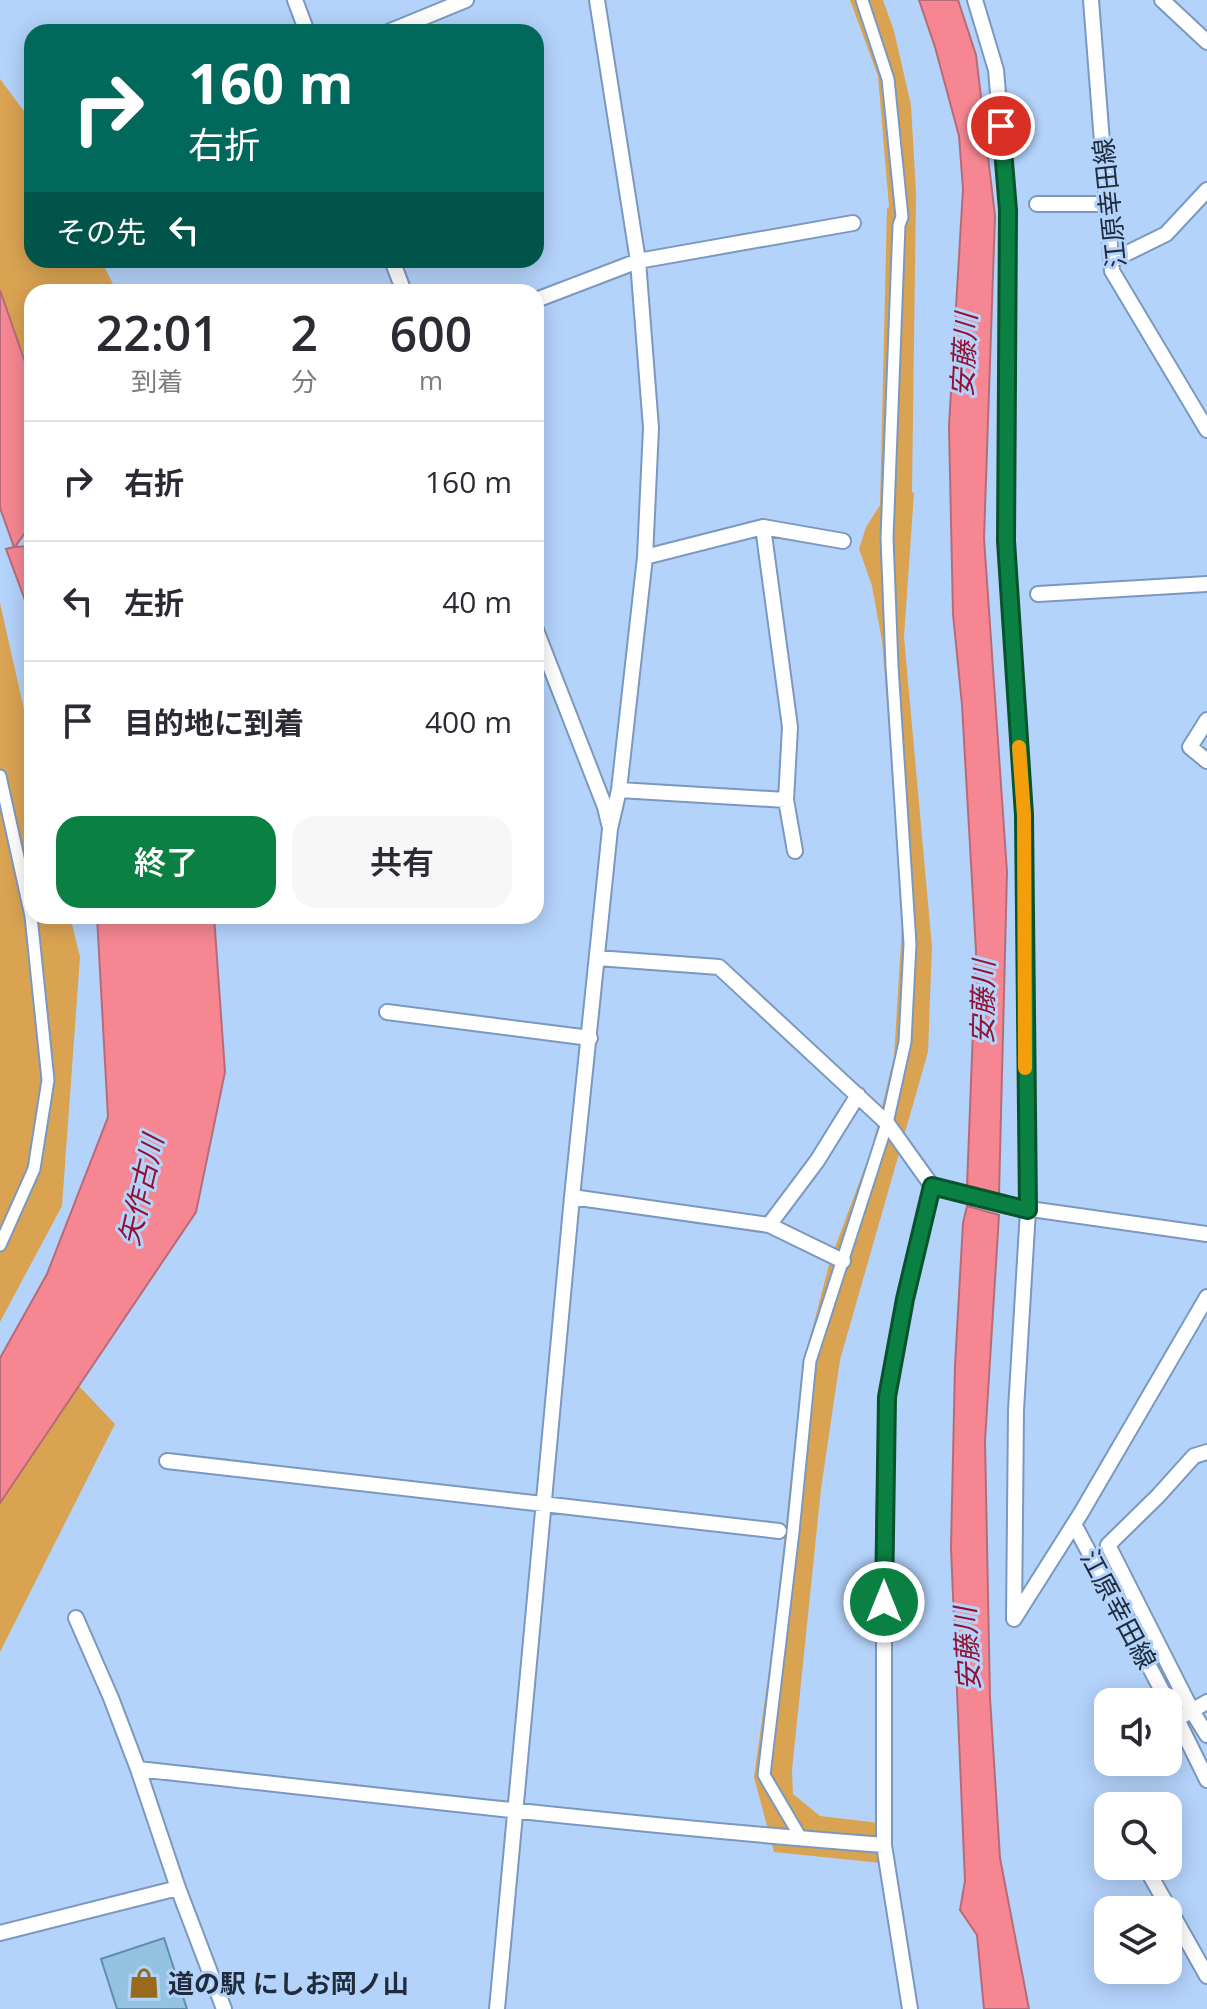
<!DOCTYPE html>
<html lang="ja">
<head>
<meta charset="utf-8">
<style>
	body { margin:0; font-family:"Open Sans","Noto Sans JP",sans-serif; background:#f7f7f7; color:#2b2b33; height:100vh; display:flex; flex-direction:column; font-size:30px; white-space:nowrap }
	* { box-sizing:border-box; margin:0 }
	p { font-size:26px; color:#7c7c81 }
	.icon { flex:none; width:44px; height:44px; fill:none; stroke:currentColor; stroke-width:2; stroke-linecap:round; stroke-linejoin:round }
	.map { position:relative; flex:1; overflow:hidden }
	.drawer { position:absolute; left:24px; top:284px; width:520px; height:640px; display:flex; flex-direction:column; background:#fff; border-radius:24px; box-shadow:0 4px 20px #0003 }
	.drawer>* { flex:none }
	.guide { position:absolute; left:24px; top:24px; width:520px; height:244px; border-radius:24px; box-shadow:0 4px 20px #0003; background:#00695c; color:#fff; overflow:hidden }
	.buttons { position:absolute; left:1094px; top:1688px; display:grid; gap:16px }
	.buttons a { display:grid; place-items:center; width:88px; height:88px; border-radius:16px; background:#fff; box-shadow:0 4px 20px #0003; font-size:40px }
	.pin { position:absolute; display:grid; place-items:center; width:68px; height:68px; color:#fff; margin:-34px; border:4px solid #fff; border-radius:50%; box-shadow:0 2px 8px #0007 }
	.me { position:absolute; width:88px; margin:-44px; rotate:0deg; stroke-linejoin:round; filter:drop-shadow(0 0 6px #0008) }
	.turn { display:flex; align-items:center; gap:28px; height:168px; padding:0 32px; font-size:36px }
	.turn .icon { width:104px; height:104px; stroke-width:2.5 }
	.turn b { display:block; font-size:56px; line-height:68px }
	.then { display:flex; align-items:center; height:76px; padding:0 32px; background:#0003; gap:16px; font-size:30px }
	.eta { display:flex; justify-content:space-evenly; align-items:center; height:136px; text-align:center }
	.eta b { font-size:48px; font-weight:600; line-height:56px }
	.primary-button { display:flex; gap:16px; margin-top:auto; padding:16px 32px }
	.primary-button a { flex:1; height:92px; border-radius:24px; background:#0b8043; color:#fff; font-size:32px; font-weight:600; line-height:92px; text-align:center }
	.primary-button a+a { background:#f7f7f7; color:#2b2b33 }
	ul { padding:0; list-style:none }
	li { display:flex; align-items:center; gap:24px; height:120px; padding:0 32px; border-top:2px solid #e1e1e2 }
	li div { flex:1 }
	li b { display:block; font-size:30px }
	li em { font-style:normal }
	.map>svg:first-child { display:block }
	.green { fill:#daa352 }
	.water { fill:#f68792; stroke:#b66c78; stroke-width:2 }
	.building { fill:#93c3e0; stroke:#618fab; stroke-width:2 }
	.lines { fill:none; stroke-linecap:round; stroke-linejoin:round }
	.pedestrian-casing { stroke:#7b98be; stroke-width:15 }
	.minor-casing { stroke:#7b98be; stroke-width:18 }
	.pedestrian { stroke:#fff; stroke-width:11 }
	.minor { stroke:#fff; stroke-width:14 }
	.route-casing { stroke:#07532c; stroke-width:20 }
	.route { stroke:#0b8043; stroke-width:14 }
	.slow { stroke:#f59e0b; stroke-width:14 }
	.labels { text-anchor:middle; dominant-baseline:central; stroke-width:6; stroke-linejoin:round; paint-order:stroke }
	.street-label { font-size:26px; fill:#202c3b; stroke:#b4d3fb }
	.poi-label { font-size:26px; font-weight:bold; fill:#202c3b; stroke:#b4d3fb; text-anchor:start }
	.water-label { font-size:28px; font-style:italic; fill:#921232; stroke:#b4d3fb }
</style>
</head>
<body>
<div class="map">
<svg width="1207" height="2009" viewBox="0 0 1207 2009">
	<rect width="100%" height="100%" fill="#b4d3fb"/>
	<!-- green -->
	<path class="green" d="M850 0H883L894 31 911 105 916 193 912 492 914 493 904 637 932 947 928 1052 840 1360 821 1489 792 1770 793 1794 820 1816 880 1823 881 1863 774 1852 754 1777 774 1635 803 1365 830 1261 872 1148 894 1057 902 926 899 851 882 641 872 586 859 549 866 527 880 505 887 208 889 207 878 76Z
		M0 79 32 122V260H101L117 292H32V379L0 289Z
		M0 603 32 745V916H70L80 957 62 1206 0 1322Z
		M76 1383 115 1424 0 1652V1478Z"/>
	<!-- water -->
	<path class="water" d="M919 0H958L976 55 995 216 984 538 1007 872 999 1194 967 1187 976 951 962 705 953 614 949 426 963 189 959 136 935 47Z
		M0 290 32 382V523L15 547 32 546V619L6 549 14 547 0 508Z
		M97 916H214L225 1072 196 1212 0 1503V1358L47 1274 108 1117Z
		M967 1206 999 1215 985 1441 990 1698 1000 1858 1029 2009H984L977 1935 960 1910 965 1881 951 1548 955 1366 963 1223Z"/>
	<!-- building -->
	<path class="building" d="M164 1938 187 2009H117L101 1959Z"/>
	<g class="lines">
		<defs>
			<path id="pedestrian" d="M0 776 31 916 48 1080 34 1169 0 1245
				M801 1838 764 1775 793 1532 810 1361 887 1123 905 1042 910 944 892 666 887 538 899 225 902 217 888 79 862 0"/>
			<path id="minor" d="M295 0 307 32
				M975 0 996 70 1008 210 1006 541 1024 815 1028 1210 1016 1410 1014 1619
				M1091 0 1112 271 1207 430
				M1162 0 1207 42
				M388 32 466 0
				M1037 204H1107
				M392 260 404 292
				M1111 261 1166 234 1207 190
				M536 300 638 261 853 223
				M763 527 790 727 786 800 795 851
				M645 557 763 527 843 541
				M1038 594 1207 584
				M536 630 605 807 609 824
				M1207 720 1190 747 1207 761
				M619 790 786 800
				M597 958 719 967 887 1123 932 1186 1009 1206 1207 1234
				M387 1012 590 1038
				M572 1197 769 1225
				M843 1261 769 1225 817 1161 858 1095
				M1207 1452 1194 1456 1158 1496 1108 1545 1192 1711 1207 1735
				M167 1461 779 1531
				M1074 1524 1177 1719 1207 1780
				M76 1618 111 1698 138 1769 178 1888 224 2009
				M1014 1619 1081 1513 1207 1297
				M1184 1715 1207 1702
				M138 1769C386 1796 635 1826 884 1845
				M1145 1866 1207 1976
				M0 1933 178 1888
				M497 2009 572 1197 610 829 619 790 645 557 651 428 638 261 597 0
				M910 2009 884 1845V1542L887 1397 905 1299 932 1186"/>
		</defs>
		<!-- pedestrian casing -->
		<use href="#pedestrian" class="pedestrian-casing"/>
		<!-- minor casing -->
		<use href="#minor" class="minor-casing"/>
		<!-- pedestrian -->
		<use href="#pedestrian" class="pedestrian"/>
		<!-- minor -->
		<use href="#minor" class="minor"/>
	</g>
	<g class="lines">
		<defs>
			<path id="route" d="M884 1602 887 1397 905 1299 932 1186 1028 1210 1024 815 1006 541 1008 210 1001 126"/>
		</defs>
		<!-- route casing -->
		<use href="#route" class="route-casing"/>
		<!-- route -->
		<use href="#route" class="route"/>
		<!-- slow -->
		<path class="slow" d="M1019 747 1024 815 1025 1068"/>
	</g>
	<!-- icons -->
	<defs>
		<symbol id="shop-bare" viewBox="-9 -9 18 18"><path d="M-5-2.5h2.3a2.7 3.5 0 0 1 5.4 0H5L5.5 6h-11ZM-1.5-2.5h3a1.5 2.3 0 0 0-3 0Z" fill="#996a1b" stroke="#b4d3fb" stroke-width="2.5" paint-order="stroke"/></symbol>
	</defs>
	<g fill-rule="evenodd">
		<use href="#shop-bare" x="122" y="1961" width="44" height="44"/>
	</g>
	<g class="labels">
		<!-- street labels -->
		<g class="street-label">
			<text transform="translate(1109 203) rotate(-96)">江原幸田線</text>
			<text transform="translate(1119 1609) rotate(62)">江原幸田線</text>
		</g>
		<!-- poi labels -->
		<g class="poi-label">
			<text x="168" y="1983">道の駅 にしお岡ノ山</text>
		</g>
		<!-- water labels -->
		<g class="water-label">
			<text transform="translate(963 355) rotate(-87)">安藤川</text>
			<text transform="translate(982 1002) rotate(-89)">安藤川</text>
			<text transform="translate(140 1190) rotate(-77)">矢作古川</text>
			<text transform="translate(966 1649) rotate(-93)">安藤川</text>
		</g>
	</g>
</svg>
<div class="buttons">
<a><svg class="icon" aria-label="sound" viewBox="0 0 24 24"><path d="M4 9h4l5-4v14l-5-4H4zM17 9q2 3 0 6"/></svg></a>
<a><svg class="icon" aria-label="search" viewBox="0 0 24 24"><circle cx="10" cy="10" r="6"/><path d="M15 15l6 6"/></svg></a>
<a><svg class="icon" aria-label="layers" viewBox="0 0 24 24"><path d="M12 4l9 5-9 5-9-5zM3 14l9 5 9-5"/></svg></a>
</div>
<div class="pin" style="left:1001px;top:126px;background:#d93025"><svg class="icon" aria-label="arrive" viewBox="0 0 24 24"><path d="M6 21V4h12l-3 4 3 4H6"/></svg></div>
<svg class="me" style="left:884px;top:1602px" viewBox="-20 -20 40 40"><circle r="17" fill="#0b8043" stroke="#fff" stroke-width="3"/><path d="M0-11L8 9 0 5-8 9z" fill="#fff"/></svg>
<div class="guide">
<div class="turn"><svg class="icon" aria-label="right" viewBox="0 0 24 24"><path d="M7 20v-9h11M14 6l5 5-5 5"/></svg><div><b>160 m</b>右折</div></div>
<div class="then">その先<svg class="icon" aria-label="left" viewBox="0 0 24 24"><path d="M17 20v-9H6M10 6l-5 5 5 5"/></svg></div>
</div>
<section class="drawer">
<div class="eta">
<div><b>22:01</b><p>到着</p></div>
<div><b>2</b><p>分</p></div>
<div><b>600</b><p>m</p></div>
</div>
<ul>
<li><svg class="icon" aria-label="right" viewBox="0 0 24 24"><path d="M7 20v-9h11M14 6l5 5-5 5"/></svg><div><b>右折</b></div><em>160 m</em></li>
<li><svg class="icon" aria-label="left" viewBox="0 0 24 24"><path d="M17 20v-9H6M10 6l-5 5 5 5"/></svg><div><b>左折</b></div><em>40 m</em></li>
<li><svg class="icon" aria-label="arrive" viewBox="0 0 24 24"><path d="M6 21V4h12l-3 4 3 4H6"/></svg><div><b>目的地に到着</b></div><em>400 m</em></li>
</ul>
<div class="primary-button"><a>終了</a><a>共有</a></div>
</section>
</div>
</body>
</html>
